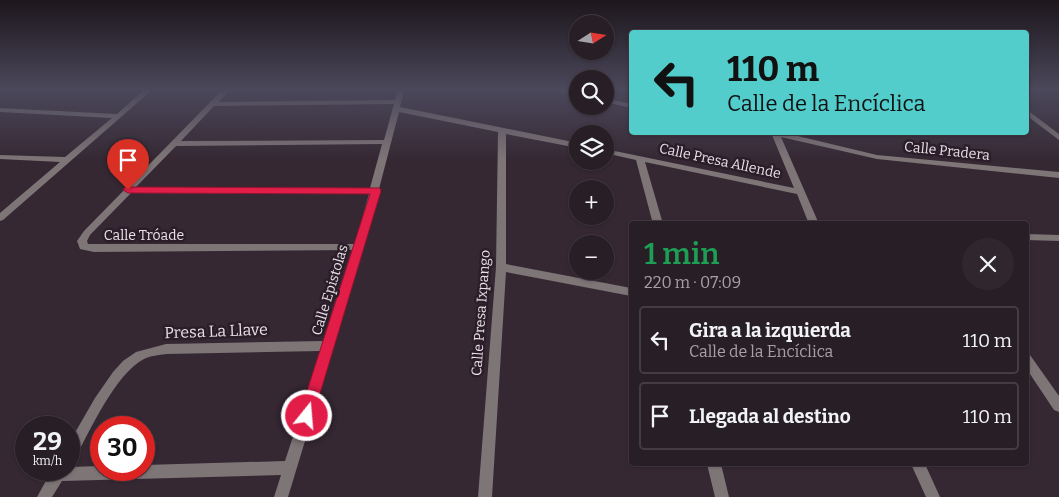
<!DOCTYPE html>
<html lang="es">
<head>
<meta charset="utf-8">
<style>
	body { margin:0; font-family:Bitter,serif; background:#30272e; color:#f1f3f6; height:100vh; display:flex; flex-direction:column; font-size:19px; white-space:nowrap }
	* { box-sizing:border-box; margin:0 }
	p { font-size:16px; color:#a5a2a7 }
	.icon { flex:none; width:28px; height:28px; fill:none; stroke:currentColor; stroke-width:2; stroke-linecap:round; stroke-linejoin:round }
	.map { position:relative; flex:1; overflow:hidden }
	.side { position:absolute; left:629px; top:221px; width:400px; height:245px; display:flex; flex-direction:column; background:#281e26; border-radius:5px; box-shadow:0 1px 4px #0004,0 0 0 1px #443c43 }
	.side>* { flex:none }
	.top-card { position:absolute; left:629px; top:30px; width:400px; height:105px; border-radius:5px; box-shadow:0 1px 4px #0004,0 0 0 1px #443c43; background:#52cdcc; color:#111; overflow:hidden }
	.needle { width:32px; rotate:78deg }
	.fabs { position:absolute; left:569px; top:15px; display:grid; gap:10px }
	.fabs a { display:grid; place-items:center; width:45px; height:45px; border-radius:50%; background:#281e26; box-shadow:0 1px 4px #0004,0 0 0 1px #443c43; font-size:25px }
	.speed { position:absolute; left:15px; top:416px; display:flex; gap:10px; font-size:25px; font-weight:700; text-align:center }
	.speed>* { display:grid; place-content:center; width:65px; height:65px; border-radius:50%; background:#281e26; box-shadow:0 1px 4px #0004,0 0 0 1px #443c43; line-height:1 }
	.speed small { font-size:12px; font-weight:400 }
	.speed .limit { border:8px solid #d22; background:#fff; color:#111 }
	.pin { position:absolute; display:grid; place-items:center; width:42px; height:42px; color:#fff; margin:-51px -21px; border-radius:50% 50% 50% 0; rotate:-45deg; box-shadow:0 0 5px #0007 }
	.pin .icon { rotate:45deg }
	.me { position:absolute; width:55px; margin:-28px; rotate:17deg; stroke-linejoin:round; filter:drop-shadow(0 0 4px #0008) }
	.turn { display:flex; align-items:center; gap:18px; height:105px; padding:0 15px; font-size:22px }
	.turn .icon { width:65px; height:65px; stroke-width:2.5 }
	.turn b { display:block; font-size:35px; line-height:42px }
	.round { display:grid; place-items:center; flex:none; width:52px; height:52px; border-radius:26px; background:#30272e }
	.summary { display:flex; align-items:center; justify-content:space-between; height:85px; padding:0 15px }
	h1 { font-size:30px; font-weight:600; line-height:38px; color:#1e9e55 }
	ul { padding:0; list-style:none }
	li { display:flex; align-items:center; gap:15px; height:68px; margin:0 10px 8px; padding:0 5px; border:2px solid #443c43; border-radius:5px }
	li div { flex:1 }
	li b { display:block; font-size:19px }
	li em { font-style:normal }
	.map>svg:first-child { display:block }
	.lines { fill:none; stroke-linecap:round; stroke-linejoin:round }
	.street { fill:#7e7577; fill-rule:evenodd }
	.route { fill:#e11d48; stroke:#92132f }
	.labels { text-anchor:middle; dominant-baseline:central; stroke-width:5; stroke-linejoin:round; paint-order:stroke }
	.street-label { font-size:14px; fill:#e9e0e8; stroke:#2b1e29 }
	.near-street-label { font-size:16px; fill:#e9e0e8; stroke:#2b1e29 }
</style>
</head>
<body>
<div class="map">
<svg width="1059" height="497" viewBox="0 0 1059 497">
	<rect width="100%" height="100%" fill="#352833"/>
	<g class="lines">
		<!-- street -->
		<path class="street" d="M144 90H152L3 220 0 221V213L60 162 0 159V155L65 157 112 118 0 112V108L117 114Z
			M222 90H229L219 102 395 100 397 90H404L400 107 578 143V148L506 134V264L631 288V296L506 272 492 497H478L496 267 498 132 399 112 379 189 380 191 378 193 364 247 288 497H274L281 475 62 481 52 497H37L52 470H69V467L101 466V470H144V465L285 461 321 351 166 354C159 355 150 356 144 359 115 374 90 431 74 460L69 461V443L95 398 113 372 123 361 136 352 166 344 324 341 353 250 94 252 80 249 77 241 84 231ZM394 104 384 140 181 141 214 106ZM382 144 370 188 136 187 176 146ZM131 193 369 194 355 244H88L87 241 90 235Z
			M560 90 578 92V96L560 92Z
			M605 98 631 104V108L605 102Z
			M1026 109 1059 134V140L1026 115Z
			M764 132H781L877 155 1059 172V178L877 159 781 137 819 224H809L797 194 645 162 663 224H653L636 160 605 153V149L794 188 772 135Z
			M1026 234 1059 235V241L1026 240Z
			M1026 353 1030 355 1059 396V412L1054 410 1026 368Z
			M707 464H721L729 497H715Z
			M911 464H925L940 497H926Z"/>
	</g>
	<!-- sky -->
	<linearGradient id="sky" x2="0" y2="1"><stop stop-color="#1d161c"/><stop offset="0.56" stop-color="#4b485b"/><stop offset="1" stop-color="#4b485b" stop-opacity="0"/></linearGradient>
	<rect width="1059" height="160" fill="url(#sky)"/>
	<!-- route -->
	<path class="route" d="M125 187 380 188 381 191 312 420 307 422 302 420 299 416 370 194 128 193 123 190Z"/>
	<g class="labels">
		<!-- street labels -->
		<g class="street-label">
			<text transform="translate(947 151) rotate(6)">Calle Pradera</text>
			<text transform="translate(720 161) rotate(12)">Calle Presa Allende</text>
			<text x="144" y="235">Calle Tróade</text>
			<text transform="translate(330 290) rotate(-73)">Calle Epistolas</text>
			<text transform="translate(481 313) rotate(-86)">Calle Presa Ixpango</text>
		</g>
		<!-- near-street labels -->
		<g class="near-street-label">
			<text transform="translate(216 331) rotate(-2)">Presa La Llave</text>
		</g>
	</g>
</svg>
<div class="fabs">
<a><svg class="needle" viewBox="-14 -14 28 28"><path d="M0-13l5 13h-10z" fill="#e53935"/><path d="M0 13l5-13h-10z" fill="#a5a2a7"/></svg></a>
<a><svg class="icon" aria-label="search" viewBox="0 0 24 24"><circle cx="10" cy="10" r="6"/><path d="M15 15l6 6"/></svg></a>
<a><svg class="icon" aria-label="layers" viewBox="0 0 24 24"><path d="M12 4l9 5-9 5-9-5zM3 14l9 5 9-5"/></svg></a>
<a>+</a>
<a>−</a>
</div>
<div class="speed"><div>29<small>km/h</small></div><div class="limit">30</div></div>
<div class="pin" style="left:128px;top:190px;background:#d93025"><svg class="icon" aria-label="arrive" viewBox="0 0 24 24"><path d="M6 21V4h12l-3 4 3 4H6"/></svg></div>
<svg class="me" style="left:307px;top:416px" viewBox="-20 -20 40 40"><circle r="17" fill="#e11d48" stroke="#fff" stroke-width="3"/><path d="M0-11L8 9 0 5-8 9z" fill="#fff"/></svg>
<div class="top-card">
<div class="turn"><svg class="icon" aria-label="left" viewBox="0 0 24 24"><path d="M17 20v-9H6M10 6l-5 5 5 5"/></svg><div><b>110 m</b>Calle de la Encíclica</div></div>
</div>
<section class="side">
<div class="summary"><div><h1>1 min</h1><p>220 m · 07:09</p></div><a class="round"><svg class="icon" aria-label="close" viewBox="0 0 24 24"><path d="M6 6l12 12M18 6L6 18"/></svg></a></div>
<ul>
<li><svg class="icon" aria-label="left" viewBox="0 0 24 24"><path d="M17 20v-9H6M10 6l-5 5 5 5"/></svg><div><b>Gira a la izquierda</b><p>Calle de la Encíclica</p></div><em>110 m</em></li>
<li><svg class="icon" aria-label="arrive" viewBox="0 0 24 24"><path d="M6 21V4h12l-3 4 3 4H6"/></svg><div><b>Llegada al destino</b></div><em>110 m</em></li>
</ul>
</section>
</div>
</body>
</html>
